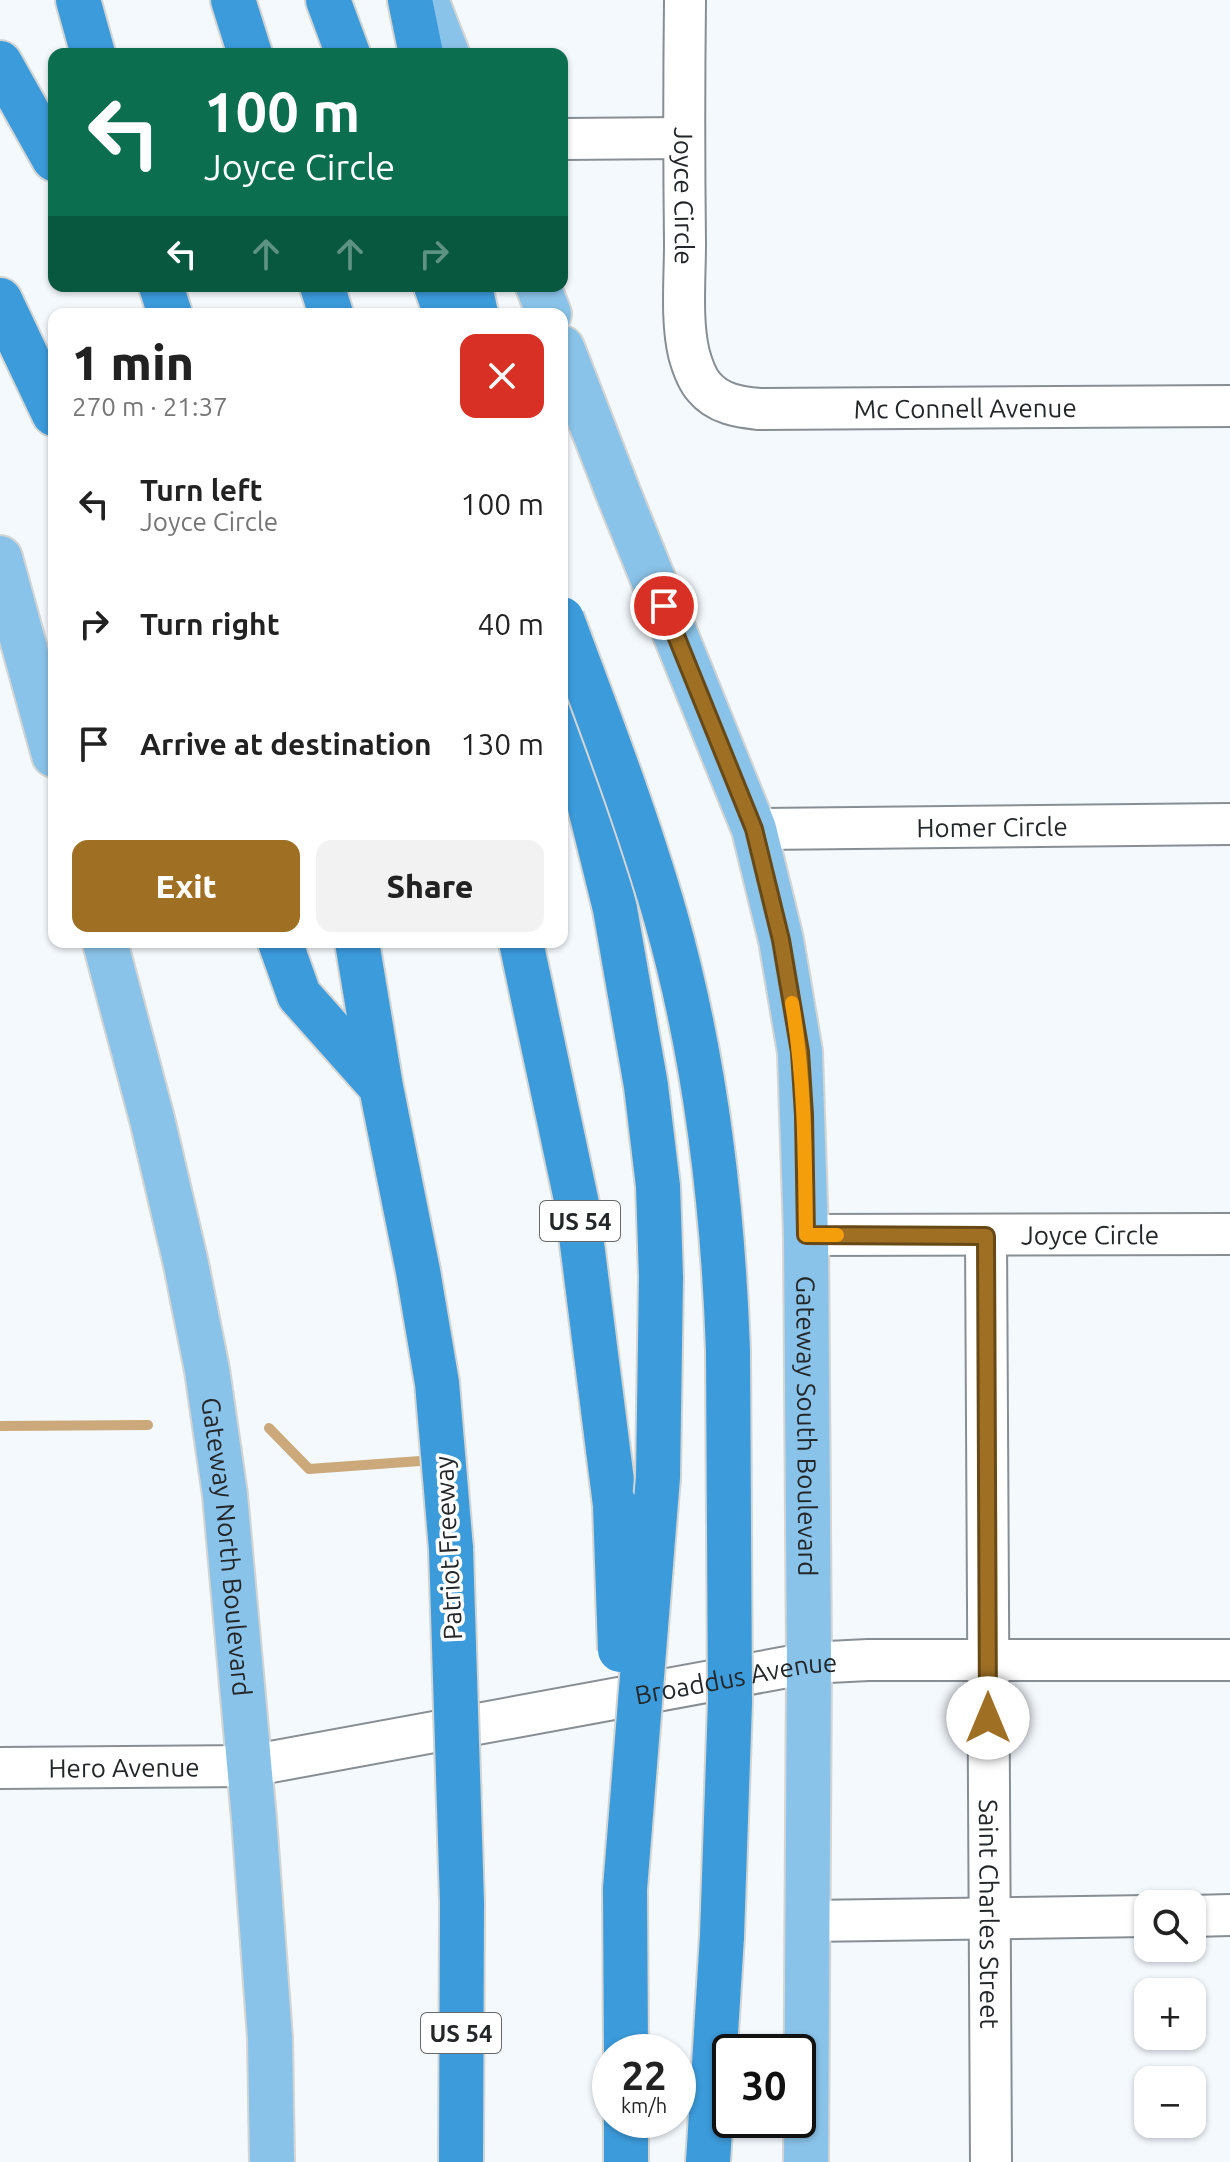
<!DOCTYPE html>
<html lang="en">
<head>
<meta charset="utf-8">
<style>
	body { margin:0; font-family:Ubuntu,sans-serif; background:#f2f2f2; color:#222; height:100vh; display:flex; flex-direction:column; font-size:30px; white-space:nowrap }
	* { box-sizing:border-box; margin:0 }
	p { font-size:26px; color:#767676 }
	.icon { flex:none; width:44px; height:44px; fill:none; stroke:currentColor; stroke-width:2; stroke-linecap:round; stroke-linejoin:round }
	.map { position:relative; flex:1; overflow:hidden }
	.sheet { position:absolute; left:48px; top:308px; width:520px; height:640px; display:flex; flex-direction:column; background:#fff; border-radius:16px; box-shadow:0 2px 6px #0004 }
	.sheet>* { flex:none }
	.banner { position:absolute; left:48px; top:48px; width:520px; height:244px; border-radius:16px; box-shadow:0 2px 6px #0004; background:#0b6e4f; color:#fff; overflow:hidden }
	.controls { position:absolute; left:1134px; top:1890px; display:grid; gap:16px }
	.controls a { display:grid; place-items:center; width:72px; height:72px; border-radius:16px; background:#fff; box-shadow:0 2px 6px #0004; font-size:40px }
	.speed { position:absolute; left:592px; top:2034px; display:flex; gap:16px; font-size:40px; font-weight:700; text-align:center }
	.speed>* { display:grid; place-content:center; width:104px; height:104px; border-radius:50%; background:#fff; box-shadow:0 2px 6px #0004; line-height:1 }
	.speed small { font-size:20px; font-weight:400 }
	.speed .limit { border:4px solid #111; border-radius:12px; background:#fff; color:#111 }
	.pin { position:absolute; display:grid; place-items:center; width:68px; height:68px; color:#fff; margin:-34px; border:4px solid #fff; border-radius:50%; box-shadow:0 2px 8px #0007 }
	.me { position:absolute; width:88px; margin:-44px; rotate:0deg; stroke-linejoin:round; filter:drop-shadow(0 0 6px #0008) }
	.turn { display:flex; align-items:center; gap:28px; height:168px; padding:0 24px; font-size:36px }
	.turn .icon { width:104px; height:104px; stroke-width:2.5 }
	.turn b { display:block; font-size:56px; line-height:68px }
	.lanes { display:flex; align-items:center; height:76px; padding:0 24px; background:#0003; justify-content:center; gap:40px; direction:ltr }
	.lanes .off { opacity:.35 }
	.round { display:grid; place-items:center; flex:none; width:84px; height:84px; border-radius:16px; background:#f2f2f2 }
	.summary { display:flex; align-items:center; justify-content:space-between; height:136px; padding:0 24px }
	h1 { font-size:48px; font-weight:800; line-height:60px }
	.cta { display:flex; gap:16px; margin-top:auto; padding:16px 24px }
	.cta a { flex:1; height:92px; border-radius:16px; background:#9f7023; color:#fff; font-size:32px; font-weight:800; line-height:92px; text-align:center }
	.cta a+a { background:#f2f2f2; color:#222 }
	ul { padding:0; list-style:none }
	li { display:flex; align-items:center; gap:24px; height:120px; padding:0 24px }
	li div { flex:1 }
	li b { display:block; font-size:30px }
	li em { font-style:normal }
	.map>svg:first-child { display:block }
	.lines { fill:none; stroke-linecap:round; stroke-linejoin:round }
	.stream { stroke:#cba97a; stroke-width:10 }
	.minor-casing { stroke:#878f95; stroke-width:44 }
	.major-casing { stroke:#d3d4d4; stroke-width:48 }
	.highway-casing { stroke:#d3d4d4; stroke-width:48 }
	.minor { stroke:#fff; stroke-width:40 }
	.major { stroke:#8ac3e9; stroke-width:44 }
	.highway { stroke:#3c9bdb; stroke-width:44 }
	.highway-bridge-casing { stroke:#d3d4d4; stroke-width:48; stroke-linecap:butt }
	.highway-bridge { stroke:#3c9bdb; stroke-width:44 }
	.route-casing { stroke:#674917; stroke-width:20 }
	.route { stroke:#9f7023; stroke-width:14 }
	.slow { stroke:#f59e0b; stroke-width:14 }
	.labels { text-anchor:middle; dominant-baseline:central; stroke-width:7; stroke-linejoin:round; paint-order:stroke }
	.shield { fill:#fff; stroke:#666869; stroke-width:2 }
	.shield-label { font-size:24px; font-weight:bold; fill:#242729 }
	.street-label { font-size:26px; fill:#242729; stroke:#fff }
</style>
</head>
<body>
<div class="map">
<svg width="1230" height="2162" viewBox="0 0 1230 2162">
	<rect width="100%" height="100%" fill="#f4f9fe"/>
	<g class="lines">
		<!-- stream -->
		<path class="stream" d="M0 1426 148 1425
			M269 1428 309 1469 434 1460"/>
		<defs>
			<g id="minor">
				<path id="s1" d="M685 0C684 81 684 163 685 244 685 278 681 321 689 354 692 365 696 378 704 387 718 404 739 407 759 409L1230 406"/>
				<path d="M562 139 683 138"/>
				<path id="s2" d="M754 829 1230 824"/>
				<path id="s3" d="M806 1235 1230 1234"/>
				<path id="s4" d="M986 1236 991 2162"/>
				<path id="s5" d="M0 1768 249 1766 809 1663 868 1660H1230"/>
				<path d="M1192 1916 1230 1915"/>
				<path d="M808 1921 1148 1916"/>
			</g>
			<g id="major">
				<path d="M426 0 447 54"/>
				<path d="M538 286 549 314"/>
				<path id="s6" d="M562 348 619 495 754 829 781 940 800 1052 806 1235 809 1663 806 2162"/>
				<path d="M0 558 54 755"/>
				<path id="s7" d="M105 942 152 1119 186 1264 207 1370 225 1495 254 1819 270 2038 272 2162"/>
			</g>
			<path id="highway" d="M78 0 93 54
				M233 0 250 54
				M328 0 348 54
				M410 0 421 54
				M0 63 54 159
				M161 286 170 314
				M322 286 331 314
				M436 286 446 314
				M470 286 476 314
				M0 300 54 414
				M562 694 615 909 646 1086 658 1186 661 1277 658 1477
				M280 942 299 995 381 1087
				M357 942 381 1087 418 1271 437 1383 451 1549
				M521 942 577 1204 615 1505
				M625 1889 626 2052
				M626 2120V2162
				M461 2162 462 1903
				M708 2162 722 1936"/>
		</defs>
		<!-- minor casing -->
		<use href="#minor" class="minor-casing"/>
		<!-- major casing -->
		<use href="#major" class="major-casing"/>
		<!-- highway casing -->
		<use href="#highway" class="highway-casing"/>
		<!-- minor -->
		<use href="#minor" class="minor"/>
		<!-- major -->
		<use href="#major" class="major"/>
		<!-- highway -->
		<use href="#highway" class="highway"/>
		<defs>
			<path id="highway-bridge" d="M562 619C599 718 637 817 666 918 706 1059 723 1205 728 1351L730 1702 722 1936
				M615 1505 620 1650
				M451 1549 462 1903
				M625 1889 658 1477"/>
		</defs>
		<!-- highway-bridge casing -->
		<use href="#highway-bridge" class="highway-bridge-casing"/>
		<!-- highway-bridge -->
		<use href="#highway-bridge" class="highway-bridge"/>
	</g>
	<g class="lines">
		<defs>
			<path id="route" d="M664 606 754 829 781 940 800 1052 804 1115 806 1235 986 1236 988 1718"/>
		</defs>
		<!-- route casing -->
		<use href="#route" class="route-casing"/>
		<!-- route -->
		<use href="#route" class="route"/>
		<!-- slow -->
		<path class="slow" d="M792 1003C805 1080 805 1157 806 1235H837"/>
	</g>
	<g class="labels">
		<!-- shield labels -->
		<g class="shield">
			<rect x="540" y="1201" width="80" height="40" rx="6"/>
			<rect x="421" y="2013" width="80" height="40" rx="6"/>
		</g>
		<g class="shield-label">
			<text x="580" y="1221">US 54</text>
			<text x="461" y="2033">US 54</text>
		</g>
		<!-- street labels -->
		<g class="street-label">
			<text stroke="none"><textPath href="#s1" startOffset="196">Joyce Circle</textPath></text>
			<text stroke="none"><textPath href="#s1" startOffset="658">Mc Connell Avenue</textPath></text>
			<text stroke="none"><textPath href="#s2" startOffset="238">Homer Circle</textPath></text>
			<text stroke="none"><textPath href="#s3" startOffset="284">Joyce Circle</textPath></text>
			<text stroke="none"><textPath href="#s6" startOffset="1120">Gateway South Boulevard</textPath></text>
			<text stroke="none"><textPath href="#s7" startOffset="618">Gateway North Boulevard</textPath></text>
			<text transform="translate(448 1548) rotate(-93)">Patriot Freeway</text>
			<text stroke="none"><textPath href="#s5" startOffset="744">Broaddus Avenue</textPath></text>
			<text stroke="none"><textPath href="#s5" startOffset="124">Hero Avenue</textPath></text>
			<text stroke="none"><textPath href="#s4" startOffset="678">Saint Charles Street</textPath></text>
		</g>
	</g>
</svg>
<div class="controls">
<a><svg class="icon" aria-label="search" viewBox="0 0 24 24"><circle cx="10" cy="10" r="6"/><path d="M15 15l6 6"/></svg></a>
<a>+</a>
<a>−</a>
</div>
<div class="speed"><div>22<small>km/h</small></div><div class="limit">30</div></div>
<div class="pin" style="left:664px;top:606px;background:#d93025"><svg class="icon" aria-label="arrive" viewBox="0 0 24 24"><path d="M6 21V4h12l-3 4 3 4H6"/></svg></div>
<svg class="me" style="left:988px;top:1718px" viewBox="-20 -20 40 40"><circle r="19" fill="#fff"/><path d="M0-13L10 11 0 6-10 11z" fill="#9f7023"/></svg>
<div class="banner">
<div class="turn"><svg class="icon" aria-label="left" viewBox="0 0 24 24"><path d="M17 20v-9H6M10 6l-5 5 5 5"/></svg><div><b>100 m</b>Joyce Circle</div></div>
<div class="lanes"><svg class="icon" aria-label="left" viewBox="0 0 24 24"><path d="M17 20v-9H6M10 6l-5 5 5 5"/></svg><svg class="icon off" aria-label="ahead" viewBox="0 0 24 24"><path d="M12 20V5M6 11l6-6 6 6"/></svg><svg class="icon off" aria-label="ahead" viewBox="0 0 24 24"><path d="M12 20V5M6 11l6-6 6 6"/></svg><svg class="icon off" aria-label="right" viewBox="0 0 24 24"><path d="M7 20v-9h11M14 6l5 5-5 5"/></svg></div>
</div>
<section class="sheet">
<div class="summary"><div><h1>1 min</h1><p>270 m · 21:37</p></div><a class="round" style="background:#d93025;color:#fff"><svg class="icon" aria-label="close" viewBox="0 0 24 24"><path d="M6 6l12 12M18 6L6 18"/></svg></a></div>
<ul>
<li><svg class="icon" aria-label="left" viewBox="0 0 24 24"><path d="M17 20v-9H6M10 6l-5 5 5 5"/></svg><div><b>Turn left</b><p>Joyce Circle</p></div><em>100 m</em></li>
<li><svg class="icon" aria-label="right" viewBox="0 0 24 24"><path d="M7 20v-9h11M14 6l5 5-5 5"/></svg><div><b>Turn right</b></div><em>40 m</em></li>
<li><svg class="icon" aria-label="arrive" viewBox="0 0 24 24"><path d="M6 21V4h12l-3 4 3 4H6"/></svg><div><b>Arrive at destination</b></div><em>130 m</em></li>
</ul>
<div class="cta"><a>Exit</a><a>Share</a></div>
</section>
</div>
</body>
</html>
